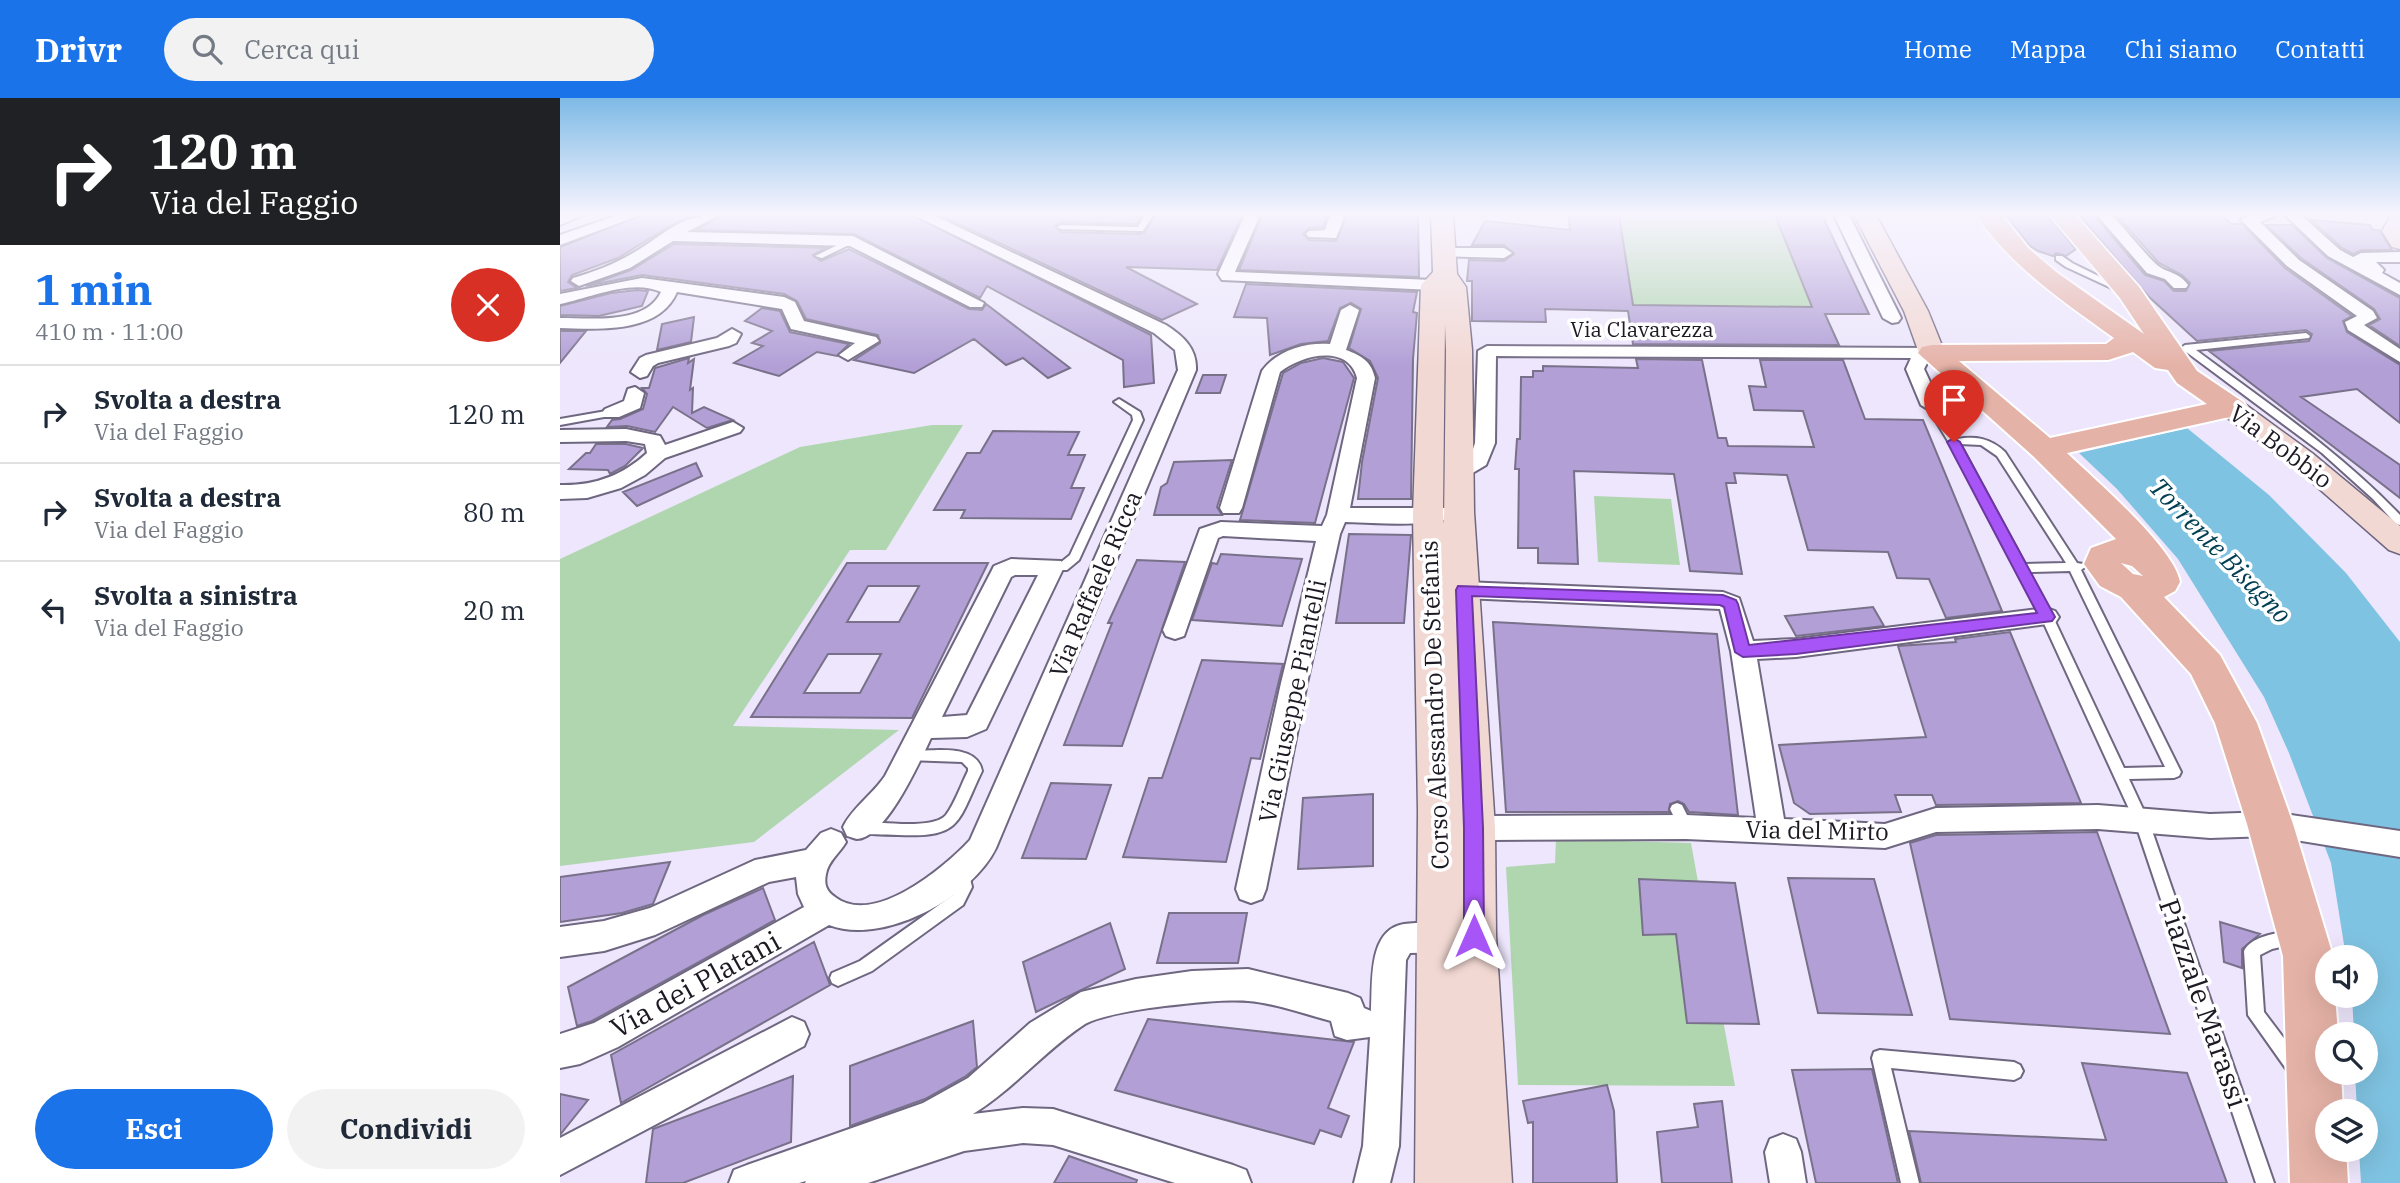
<!DOCTYPE html>
<html lang="it">
<head>
<meta charset="utf-8">
<style>
	body { margin:0; font-family:"IBM Plex Serif",serif; background:#f2f2f3; color:#1f2937; height:100vh; display:flex; flex-direction:column; font-size:26px; white-space:nowrap }
	* { box-sizing:border-box; margin:0 }
	p { font-size:23px; color:#747a83 }
	.icon { flex:none; width:38px; height:38px; fill:none; stroke:currentColor; stroke-width:2; stroke-linecap:round; stroke-linejoin:round }
	.map { position:relative; flex:1; overflow:hidden }
	.sheet { display:flex; flex-direction:column; background:#fff; width:560px }
	.sheet>* { flex:none }
	.hud { background:#202124; color:#fff; overflow:hidden }
	.fabs { position:absolute; left:1755px; top:847px; display:grid; gap:14px }
	.fabs a { display:grid; place-items:center; width:63px; height:63px; border-radius:50%; background:#fff; box-shadow:0 7px 28px #0002; font-size:35px }
	.pin { position:absolute; display:grid; place-items:center; width:60px; height:60px; color:#fff; margin:-72px -30px; border-radius:50% 50% 50% 0; rotate:-45deg; box-shadow:0 0 7px #0007 }
	.pin .icon { rotate:45deg }
	.me { position:absolute; width:77px; margin:-38px; rotate:0deg; stroke-linejoin:round; filter:drop-shadow(0 0 5px #0008) }
	.turn { display:flex; align-items:center; gap:24px; height:147px; padding:0 35px; font-size:32px }
	.turn .icon { width:91px; height:91px; stroke-width:2.5 }
	.turn b { display:block; font-size:49px; line-height:60px }
	.round { display:grid; place-items:center; flex:none; width:74px; height:74px; border-radius:37px; background:#f2f2f3 }
	.summary { display:flex; align-items:center; justify-content:space-between; height:119px; padding:0 35px }
	h1 { font-size:42px; font-weight:700; line-height:52px; color:#1a73e8 }
	.button { display:flex; gap:14px; margin-top:auto; padding:14px 35px }
	.button a { flex:1; height:80px; border-radius:42px; background:#1a73e8; color:#fff; font-size:28px; font-weight:700; line-height:80px; text-align:center }
	.button a+a { background:#f2f2f3; color:#1f2937 }
	ul { padding:0; list-style:none }
	li { display:flex; align-items:center; gap:21px; height:98px; padding:0 35px; border-top:2px solid #e0e1e3 }
	li div { flex:1 }
	li b { display:block; font-size:26px }
	li em { font-style:normal }
	header { display:flex; align-items:center; gap:42px; box-sizing:border-box; height:98px; padding:0 35px; background:#1a73e8; color:#fff }
	header strong { font-size:33px }
	nav { display:flex; gap:38px; margin-inline-start:auto; font-size:24px }
	.search { width:490px; height:63px; background:#f2f2f3; display:flex; align-items:center; gap:18px; box-sizing:border-box; padding:0 24px; border-radius:38px; color:#747a83; font-size:26px }
	main { display:flex; flex:1; min-height:0 }
	.map>svg:first-child { display:block }
	.green { fill:#b0d6b0 }
	.water { fill:#7fc3e2 }
	.building { fill:#b19fd6; stroke:#79718a; stroke-width:2; fill-rule:evenodd }
	.lines { fill:none; stroke-linecap:round; stroke-linejoin:round }
	.lane-casing { stroke:#6f6780; stroke-width:4 }
	.street-casing { stroke:#6f6780; stroke-width:4 }
	.secondary-casing { stroke:#6f6780; stroke-width:3 }
	.primary-casing { stroke:#fff; stroke-width:4 }
	.lane { fill:#fff; fill-rule:evenodd }
	.street { fill:#fff; fill-rule:evenodd }
	.secondary { fill:#f2d8d3; fill-rule:evenodd }
	.primary { fill:#e5b2a7; fill-rule:evenodd }
	.route { fill:#a855f7; stroke:#6d37a1; stroke-width:2 }
	.labels { text-anchor:middle; dominant-baseline:central; stroke-width:7; stroke-linejoin:round; paint-order:stroke }
	.far-street-label { font-size:21px; fill:#1d1923; stroke:#fff }
	.street-label { font-size:24px; fill:#1d1923; stroke:#fff }
	.water-label { font-size:26px; font-style:italic; fill:#003e53; stroke:#fff }
	.near-street-label { font-size:28px; fill:#1d1923; stroke:#fff }
</style>
</head>
<body>
<header>
<strong>Drivr</strong>
<div class="search"><svg class="icon" aria-label="search" viewBox="0 0 24 24"><circle cx="10" cy="10" r="6"/><path d="M15 15l6 6"/></svg>Cerca qui</div>
<nav><a>Home</a><a>Mappa</a><a>Chi siamo</a><a>Contatti</a></nav>
</header>
<main>
<section class="sheet">
<div class="hud">
<div class="turn"><svg class="icon" aria-label="right" viewBox="0 0 24 24"><path d="M7 20v-9h11M14 6l5 5-5 5"/></svg><div><b>120 m</b>Via del Faggio</div></div>
</div>
<div class="summary"><div><h1>1 min</h1><p>410 m · 11:00</p></div><a class="round" style="background:#d93025;color:#fff"><svg class="icon" aria-label="close" viewBox="0 0 24 24"><path d="M6 6l12 12M18 6L6 18"/></svg></a></div>
<ul>
<li><svg class="icon" aria-label="right" viewBox="0 0 24 24"><path d="M7 20v-9h11M14 6l5 5-5 5"/></svg><div><b>Svolta a destra</b><p>Via del Faggio</p></div><em>120 m</em></li>
<li><svg class="icon" aria-label="right" viewBox="0 0 24 24"><path d="M7 20v-9h11M14 6l5 5-5 5"/></svg><div><b>Svolta a destra</b><p>Via del Faggio</p></div><em>80 m</em></li>
<li><svg class="icon" aria-label="left" viewBox="0 0 24 24"><path d="M17 20v-9H6M10 6l-5 5 5 5"/></svg><div><b>Svolta a sinistra</b><p>Via del Faggio</p></div><em>20 m</em></li>
</ul>
<div class="button"><a>Esci</a><a>Condividi</a></div>
</section>
<div class="map">
<svg width="1840" height="1085" viewBox="0 0 1840 1085">
	<rect width="100%" height="100%" fill="#ede6fc"/>
	<!-- green -->
	<path class="green" d="M1009 117H1262L1309 216H1266L1279 248 1073 244 1068 213 1017 212Z
		M372 327H403L326 452H290L173 628 339 632 194 744 0 768V461L240 349Z
		M1034 398 1111 401 1120 467 1038 464Z
		M996 741 1131 745 1175 988 958 987 946 769 995 765Z"/>
	<!-- water -->
	<path class="water" d="M1627 330 1709 397 1786 475 1840 544V1085H1801L1799 1052H1806V1013H1797L1795 975H1806V936H1794L1792 898H1806V859H1786L1771 765 1729 655 1704 599 1618 461 1557 391 1519 355Z"/>
	<!-- building -->
	<path class="building" d="M82 117H135L112 127 58 160 12 177 8 184 17 190 0 193V149Z
		M162 117H352L591 237 594 285 564 289 563 262 427 188 420 200 294 136 137 132Z
		M380 117H582L577 126 501 124 495 128 501 134 580 136 585 134 595 117H682L657 172 566 169 637 206 602 222Z
		M702 117H767L763 129 749 130 743 136 749 142 776 143 787 117H858L859 179 679 172Z
		M1009 117H1059L1073 207 1252 209 1215 117H1262L1309 216H1265L1279 247 1073 246 1068 213 985 211 986 224 912 223V183H907L909 162 944 163 954 156 944 147H912L925 123 1010 132Z
		M1446 117H1487L1516 151 1506 158 1496 155 1493 158 1478 153 1470 148Z
		M1519 117H1534L1585 177 1604 183 1614 193H1626L1630 185 1622 177 1599 165 1556 117H1662L1671 126H1682L1725 170 1792 218 1783 223 1787 234 1840 267V325L1797 291 1741 299 1840 367V400L1649 253 1749 243 1752 236 1746 232 1637 243 1588 198Z
		M1751 122 1810 127 1813 132H1819L1832 152H1801L1793 156 1782 150Z
		M1706 127H1732L1767 160 1840 200V248L1809 227 1820 221 1814 211 1741 160Z
		M114 146 266 150 253 157 261 163 289 151 409 211 422 212 426 206 510 270 488 280 463 260 446 267 414 241 354 275 294 262 320 245 318 237 246 221 237 203 224 196 82 177 26 188 71 172Z
		M686 186 857 194 853 214 857 215 853 261 851 401H798L802 364 818 280 810 263 789 250 801 211 791 205 780 210 768 243 741 246 710 257 707 220 674 219Z
		M77 192 88 193 82 208 39 218 0 217V208L51 195Z
		M202 210 220 213 230 234 289 246 277 258 257 254 219 278 174 265 203 248 192 245 212 233 185 223Z
		M134 219 131 244 97 252 102 226Z
		M0 233H26L0 265Z
		M129 260 128 265 134 261 130 292 133 290 132 315 144 309 173 322 147 330 113 309 95 334 67 328 47 329 52 322 60 321 83 311 87 296 82 290H89L95 270Z
		M763 260 783 264 794 280 755 425 680 422 723 275 741 265Z
		M1076 261 1142 262 1158 340H1166L1168 348 1254 349 1243 313 1194 312 1189 288 1206 289 1200 262H1283L1305 321 1363 322 1442 513 1386 520 1369 481 1337 480 1328 454 1248 452 1227 377 1174 375 1176 385H1166L1182 476 1130 473 1114 376 1014 373 1018 466 978 465V450H958L959 371H955L957 341H960L961 279H973V273H983V268L1078 270Z
		M643 277H666L660 295H636Z
		M433 333 519 334 508 357H525L511 390H524L511 421 401 420 405 412H374L407 355H420Z
		M36 346H66L83 350 65 368 50 376 48 372 9 371 26 355H30Z
		M672 362 657 409 662 417H594L601 389 607 385 614 364Z
		M136 365 142 378 77 408 63 394Z
		M789 436 851 437 844 525H776Z
		M661 456 742 461 722 528 632 522 652 465 657 466Z
		M577 462 625 464 562 648 504 647 552 525H548Z
		M287 465H428L352 620 191 619ZM308 488H359L339 524H287ZM268 556H321L300 595H244Z
		M1313 509 1324 528 1236 538 1225 518Z
		M933 524 1157 536 1178 717 1129 714 1124 706 1118 703 1110 706 1109 714H946Z
		M1450 534 1521 705 1376 707 1372 697H1335L1341 714 1250 716 1234 705 1219 647 1366 639 1338 548 1396 544 1395 541Z
		M642 562 723 566 700 661 691 660 666 764 563 759 589 680H602Z
		M491 685 551 687 526 761 462 760Z
		M813 696V768L738 771 743 700Z
		M1537 734 1610 936 1390 921 1350 745 1376 737Z
		M110 764 93 806 62 815 0 824V779Z
		M1228 780 1314 781 1352 917 1258 915Z
		M1079 781 1175 785 1199 926 1127 925 1116 836 1083 837Z
		M203 790 215 822 32 923 17 928 8 889 143 817Z
		M609 815H687L678 865H597Z
		M1660 824 1700 836 1682 851V870L1664 864Z
		M550 825 565 871 476 914 463 864Z
		M254 844 270 887 61 1005 51 957Z
		M588 921 794 944 768 1010 789 1018 781 1039 760 1032 754 1046 555 992Z
		M413 923 417 969 406 978 365 1001 290 1028V968Z
		M1522 965 1627 975 1667 1085H1361L1349 1033 1546 1042Z
		M1312 971 1338 1085H1256L1232 972Z
		M233 978 231 1044 123 1085H86L93 1031Z
		M1047 987 1054 1013 1057 1085H973V1024L968 1025 963 1003Z
		M0 996 28 1002 0 1037Z
		M1162 1003 1172 1085H1102L1097 1034 1138 1029 1134 1006Z
		M509 1058 577 1082 576 1085H494Z"/>
	<g class="lines">
		<defs>
			<path id="lane" d="M585 117H593L583 133H580L501 131 497 129 501 127 578 129Z
				M290 141 297 143 262 160 255 158Z
				M1496 158H1502L1512 165 1567 192 1560 194 1506 169 1496 162Z
				M1746 235 1750 238 1749 240 1636 252C1706 304 1779 353 1840 417V427L1836 426 1813 401 1762 355 1621 250 1625 247Z
				M559 301 580 314 583 322 519 462 507 472H489L487 469 489 466 500 465 510 457 573 322 572 317 554 304Z
				M1371 304 1374 305 1397 341C1416 338 1430 340 1445 354L1517 465 1523 466 1525 469 1521 472 1621 674 1619 678 1614 680 1569 681 1589 724 1714 1085H1696L1575 724 1481 519 1402 366 1366 307ZM1400 346 1421 347 1437 358 1506 465 1465 466ZM1510 473 1605 669 1564 670 1493 519 1469 474Z
				M52 312 55 313V317L0 327V321Z
				M352 653C374 653 417 645 422 673 397 725 402 740 338 737 324 736 308 738 295 733L293 729 295 725 300 723C319 724 373 732 386 717 395 705 401 687 408 673V670L402 664 347 662 345 658 347 654Z
				M1117 705 1122 707 1133 729 1131 733 1126 735 1121 733 1110 711 1112 707Z
				M402 765 407 767 412 789 403 807 312 873 278 888 272 885 270 880 272 875 300 863 393 797C398 785 392 778 397 767Z
				M1735 832 1741 834 1743 839 1741 844 1712 851 1700 857 1704 914 1741 963 1744 969 1741 975 1735 978 1729 975 1688 917 1684 853C1692 837 1719 835 1735 832Z
				M1320 952 1454 964 1460 967 1463 973 1460 979 1454 982 1331 970 1359 1085H1341L1312 960 1314 954Z"/>
			<path id="street" d="M0 117H23L0 127Z
				M58 117H80L0 147V137Z
				M159 117 127 134 293 138 424 205 422 209H410L290 148 113 143 70 170 19 188 11 183 13 180C34 174 55 166 73 155 106 136 118 117 159 117Z
				M354 117H373L606 227C623 238 637 250 636 272L436 750C412 800 322 848 269 827L58 949 20 966 0 970V936L34 925 244 809 238 796 236 779 209 784 95 837 44 853 0 859V829L44 823 90 810 195 762 246 752 261 735 271 731 281 735 286 744C280 755 268 763 266 776 264 786 266 793 275 799 314 829 385 769 410 742L618 272 615 252 594 235Z
				M685 117H700L675 174 873 182 881 187 873 192 662 182 658 176Z
				M770 117H785L776 140 749 139 746 136 749 133 765 132Z
				M1274 117H1289L1341 220 1338 224 1332 225 1323 220Z
				M1537 117H1552C1567 133 1581 152 1597 167 1608 176 1618 173 1628 187L1626 190H1614L1605 181 1587 175Z
				M1690 117H1718L1700 124 1739 162 1813 213 1817 220 1804 227 1840 251V264L1788 232 1785 224 1797 218 1727 168 1681 122Z
				M1725 117H1741L1780 152 1793 159 1801 155 1840 154V164H1816L1824 172 1822 175 1840 185V197L1768 158Z
				M884 150H944L952 155 944 160 878 158 876 155 878 152Z
				M82 180 224 199 235 204 244 223 316 239 319 243 288 262 279 257 295 245 231 231 222 211 117 194C99 236 39 231 0 230V220C30 220 86 227 101 194 73 180 29 200 0 206V196Z
				M790 207 799 212 786 252C802 258 811 263 815 280L790 410H893L896 415 893 420C858 429 821 425 785 424L780 436 747 585 706 791 702 801 691 805 680 801 676 791 721 585 756 443 663 438 658 440 624 538 615 541 606 538 603 532 640 431 661 424 762 428 767 417 797 280C788 245 741 257 720 274L682 410 679 415H663L660 410 702 273C717 252 746 244 770 246L781 212Z
				M172 231 181 236 176 245 169 248 98 265 93 268 87 278 80 280 71 274 80 260 86 257 157 240Z
				M927 248 1372 250 1381 255 1367 265 1364 271 1381 307 1371 313 1361 307 1346 271 1351 260 936 258 935 345 926 367 899 383 892 382 889 377 910 360 915 345 918 253Z
				M75 289 84 295 80 310 59 319H45L42 315 45 311 64 303 68 291Z
				M173 324 183 330 180 334 105 360 85 377 61 390 27 400 0 401V387C34 388 62 378 87 355L85 346 66 343 0 344V332L66 331 100 338 105 347Z
				M451 461 501 463 504 469 426 631 407 639 371 640C360 663 326 740 297 741 296 741 288 738 287 738L283 729C292 710 313 696 325 678L431 474 434 468ZM455 477H478L407 617 382 619 451 479Z
				M904 484 1163 494 1179 500 1193 543 1236 541 1487 510 1495 513 1499 519 1495 525 1236 559 1197 561 1224 721 1325 726 1376 710 1538 707 1650 716 1710 714 1840 733V759L1710 738 1650 740 1538 731 1376 734 1325 750 1126 741 930 742 920 739 916 730 920 721 930 718 1126 717 1196 720 1171 553 1160 511 904 500 896 498 892 492 896 486Z
				M889 824 900 829 905 839 900 849 889 854 850 855 846 862 839 1048 830 1085H794L803 1048 810 939 787 942 775 938 771 923C744 916 715 905 688 903 659 900 549 912 525 926 485 952 454 991 413 1016L463 1010 493 1011 673 1067 686 1072 691 1085H615L493 1047 463 1045 404 1053 308 1085H245L246 1083 239 1085H169L174 1072 187 1067 363 1005 408 980 470 925 521 894 576 881 632 873 688 871 788 895 800 900 804 910 811 913C813 886 807 832 844 826 859 824 874 825 889 824Z
				M232 919 244 924 249 936 244 948 0 1077V1040Z
				M1223 1036 1236 1041 1241 1054 1246 1085H1210L1205 1054 1210 1041Z"/>
			<path id="secondary" d="M871 117H893L897 176 906 189 912 252 914 414 935 730 936 838 952 1085H855L858 713 853 416 861 187 873 174ZM885 226 886 252 884 426 883 416Z
				M1294 117H1316L1368 213 1385 255 1381 260 1372 263 1363 260 1359 255 1344 213Z
				M1831 117H1840V151L1832 149 1822 133Z
				M1672 302 1682 304 1752 355 1840 428V456L1829 452 1732 367 1662 316 1658 310 1662 304Z"/>
			<path id="primary" d="M1416 117H1441L1468 150 1496 174 1584 236 1560 200 1490 117H1515L1579 189 1637 273 1683 304 1687 310 1683 316 1507 355C1535 382 1614 449 1620 484L1615 493 1604 499 1660 557 1697 625 1733 726 1773 858 1768 859V898H1775L1778 936H1768V975H1781L1783 1013H1768V1052H1786L1788 1085H1730L1723 858 1687 726 1655 625 1631 576 1561 499 1540 488 1524 466 1531 450 1556 441 1473 358 1358 255 1362 249 1372 247 1546 246 1554 240C1503 203 1453 170 1416 117ZM1573 254 1595 270 1608 272 1617 285 1647 306 1490 340 1399 263 1548 262ZM1561 465 1572 468 1583 478 1573 476Z"/>
		</defs>
		<!-- lane casing -->
		<use href="#lane" class="lane-casing"/>
		<!-- street casing -->
		<use href="#street" class="street-casing"/>
		<!-- secondary casing -->
		<use href="#secondary" class="secondary-casing"/>
		<!-- primary casing -->
		<use href="#primary" class="primary-casing"/>
		<!-- lane -->
		<use href="#lane" class="lane"/>
		<!-- street -->
		<use href="#street" class="street"/>
		<!-- secondary -->
		<use href="#secondary" class="secondary"/>
		<!-- primary -->
		<use href="#primary" class="primary"/>
	</g>
	<!-- sky -->
	<linearGradient id="sky" x2="0" y2="1"><stop stop-color="#7ebae6"/><stop offset="0.43" stop-color="#f7f4fe"/><stop offset="1" stop-color="#f7f4fe" stop-opacity="0"/></linearGradient>
	<rect width="1840" height="269" fill="url(#sky)"/>
	<!-- route -->
	<path class="route" d="M1394 340 1400 344 1495 519 1492 523 1236 556 1183 559 1175 554 1164 509 1160 507 912 498 923 730 924 838 921 845 914 848 907 845 904 838V730L896 492 898 488 1163 497 1176 502 1178 506 1189 547 1477 515 1387 344Z"/>
	<g class="labels">
		<!-- far-street labels -->
		<g class="far-street-label">
			<text x="1082" y="231">Via Clavarezza</text>
		</g>
		<!-- street labels -->
		<g class="street-label">
			<text transform="translate(1721 348) rotate(37)">Via Bobbio</text>
			<text transform="translate(535 486) rotate(-67)">Via Raffaele Ricca</text>
			<text transform="translate(732 603) rotate(-78)">Via Giuseppe Piantelli</text>
			<text transform="translate(874 607) rotate(-92)">Corso Alessandro De Stefanis</text>
			<text transform="translate(1257 732) rotate(1)">Via del Mirto</text>
		</g>
		<!-- water labels -->
		<g class="water-label">
			<text transform="translate(1661 452) rotate(46)">Torrente Bisagno</text>
		</g>
		<!-- near-street labels -->
		<g class="near-street-label">
			<text transform="translate(135 886) rotate(-29)">Via dei Platani</text>
			<text transform="translate(1644 905) rotate(71)">Piazzale Marassi</text>
		</g>
	</g>
</svg>
<div class="fabs">
<a><svg class="icon" aria-label="sound" viewBox="0 0 24 24"><path d="M4 9h4l5-4v14l-5-4H4zM17 9q2 3 0 6"/></svg></a>
<a><svg class="icon" aria-label="search" viewBox="0 0 24 24"><circle cx="10" cy="10" r="6"/><path d="M15 15l6 6"/></svg></a>
<a><svg class="icon" aria-label="layers" viewBox="0 0 24 24"><path d="M12 4l9 5-9 5-9-5zM3 14l9 5 9-5"/></svg></a>
</div>
<div class="pin" style="left:1394px;top:344px;background:#d93025"><svg class="icon" aria-label="arrive" viewBox="0 0 24 24"><path d="M6 21V4h12l-3 4 3 4H6"/></svg></div>
<svg class="me" style="left:914px;top:838px" viewBox="-20 -20 40 40"><path d="M0-17L14 15 0 8-14 15z" fill="#a855f7" stroke="#fff" stroke-width="4"/></svg>
</div>
</main>
</body>
</html>
